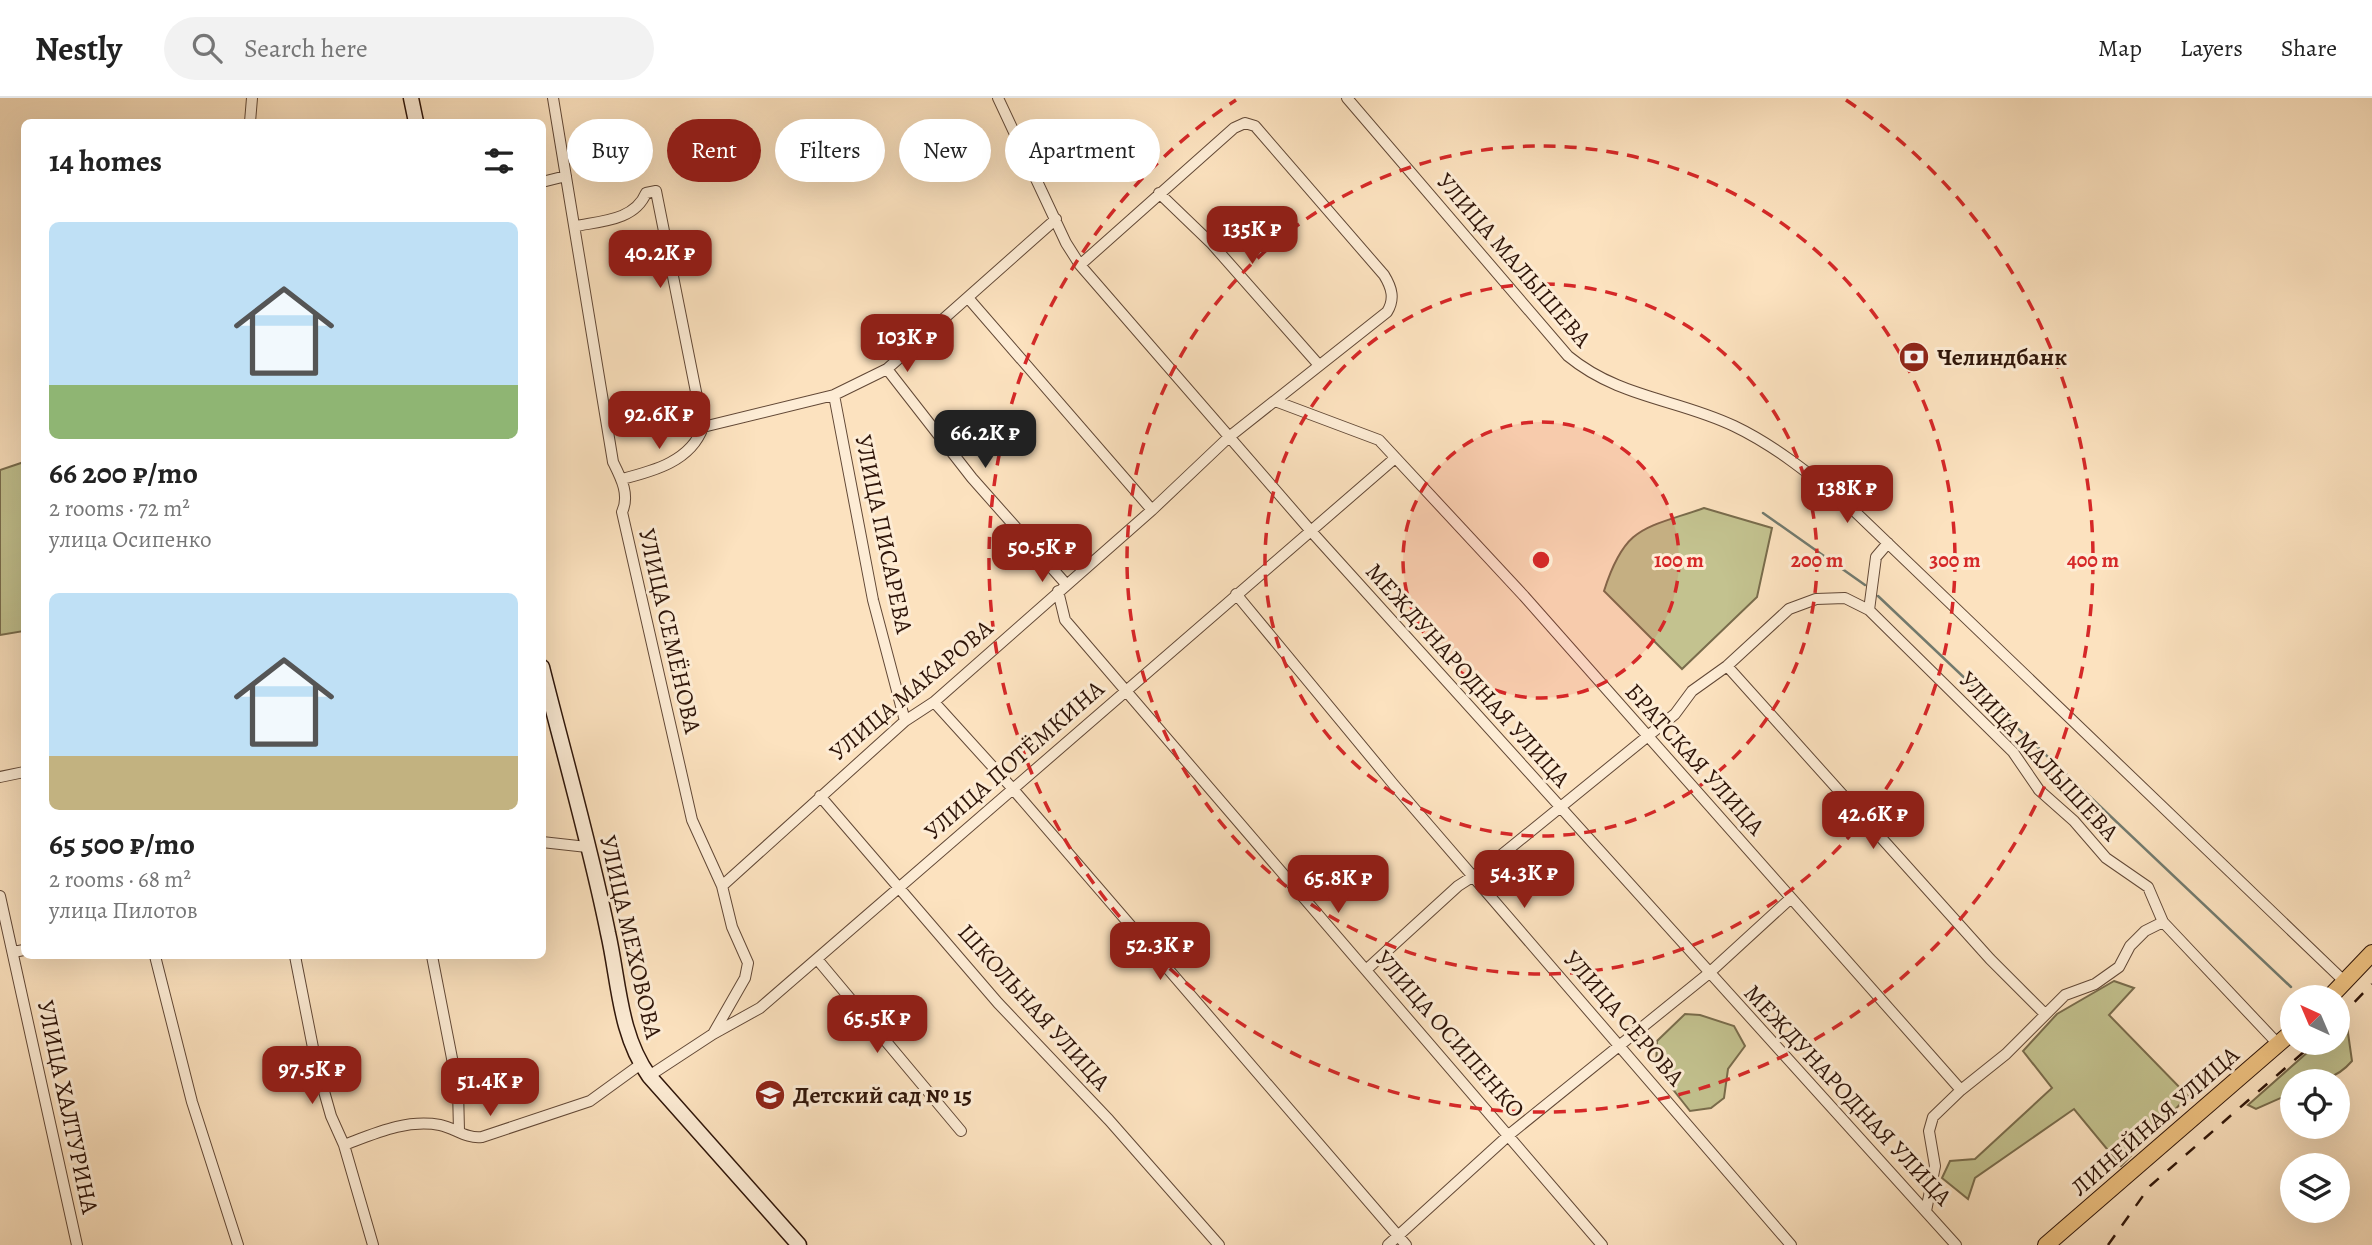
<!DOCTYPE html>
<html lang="en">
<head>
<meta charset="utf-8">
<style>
  body { margin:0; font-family:Alegreya,serif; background:#f2f2f2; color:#222; height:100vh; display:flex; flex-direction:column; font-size:26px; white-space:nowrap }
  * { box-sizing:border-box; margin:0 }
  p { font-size:23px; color:#767676 }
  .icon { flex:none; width:38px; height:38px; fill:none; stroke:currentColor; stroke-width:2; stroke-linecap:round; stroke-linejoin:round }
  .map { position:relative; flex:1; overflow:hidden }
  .details { position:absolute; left:21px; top:21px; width:525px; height:840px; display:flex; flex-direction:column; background:#fff; border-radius:10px; box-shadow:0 7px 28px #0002 }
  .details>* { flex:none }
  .hud { position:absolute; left:567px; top:21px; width:665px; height:63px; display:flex; gap:14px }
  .needle { width:46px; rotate:316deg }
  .fabs { position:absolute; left:2280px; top:887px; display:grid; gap:14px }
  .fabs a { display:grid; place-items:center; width:70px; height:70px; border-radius:50%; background:#fff; box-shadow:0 7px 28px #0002; font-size:35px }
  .price { position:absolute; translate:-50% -60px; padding:0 16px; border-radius:14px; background:#8f2418; color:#fff; font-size:23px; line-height:46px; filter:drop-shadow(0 2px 4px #0008) }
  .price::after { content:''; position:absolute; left:50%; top:42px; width:21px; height:16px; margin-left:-10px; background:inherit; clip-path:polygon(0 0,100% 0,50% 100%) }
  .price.current { background:#222; color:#fff }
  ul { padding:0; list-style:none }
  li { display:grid; align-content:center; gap:14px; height:371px; padding:0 28px }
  li span { display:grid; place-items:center; height:217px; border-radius:10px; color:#555 }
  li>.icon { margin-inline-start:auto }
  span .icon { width:126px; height:126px; fill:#fffc; stroke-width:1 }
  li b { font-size:30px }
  h2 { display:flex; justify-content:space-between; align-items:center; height:84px; padding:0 28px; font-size:30px }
  .chip { padding:0 24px; border-radius:32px; background:#fff; box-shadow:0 7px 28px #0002; font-size:24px; line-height:63px }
  .chip.current { background:#8f2418; color:#fff }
  header { display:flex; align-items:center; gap:42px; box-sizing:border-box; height:98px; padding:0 35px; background:#fff; border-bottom:2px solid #e0e0e0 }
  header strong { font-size:33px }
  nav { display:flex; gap:38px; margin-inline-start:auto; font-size:24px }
  .search { width:490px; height:63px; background:#f2f2f2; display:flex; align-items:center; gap:18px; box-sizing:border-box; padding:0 24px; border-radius:38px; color:#767676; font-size:26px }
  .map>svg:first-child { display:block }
  .green { fill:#c3c28f; stroke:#796c4c; stroke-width:2 }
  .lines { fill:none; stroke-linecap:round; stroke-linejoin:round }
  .stream { stroke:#727a6e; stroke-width:2.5 }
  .street-casing { stroke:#624836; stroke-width:12 }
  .secondary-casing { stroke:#2f1509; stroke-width:17 }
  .primary-casing { stroke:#2f1509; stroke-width:18 }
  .street { stroke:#fdecd5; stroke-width:10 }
  .secondary { stroke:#fdecd5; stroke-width:14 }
  .primary { stroke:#eec180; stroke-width:16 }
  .rail { stroke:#2f1509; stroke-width:2.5; stroke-dasharray:12 12; stroke-linecap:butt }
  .ring { fill:none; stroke:#d62828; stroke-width:3.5; stroke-dasharray:12 9 }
  .labels { text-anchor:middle; stroke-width:6; stroke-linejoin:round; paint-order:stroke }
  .street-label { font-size:24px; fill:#2f1509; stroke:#fdecd5 }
  .poi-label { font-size:24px; font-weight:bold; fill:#2f1509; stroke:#fdecd5; text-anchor:start }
  .centre { fill:#d62828; stroke:#fdecd5; stroke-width:3.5 }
  .ring-label { font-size:21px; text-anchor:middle; font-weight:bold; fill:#d62828; stroke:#fdecd5; stroke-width:6; stroke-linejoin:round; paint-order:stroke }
</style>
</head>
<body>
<header>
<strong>Nestly</strong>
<div class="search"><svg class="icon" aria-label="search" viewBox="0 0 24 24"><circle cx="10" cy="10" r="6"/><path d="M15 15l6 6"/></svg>Search here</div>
<nav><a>Map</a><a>Layers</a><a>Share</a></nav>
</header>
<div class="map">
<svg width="2372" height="1147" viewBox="0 0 2372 1147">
  <rect width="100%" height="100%" fill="#fce2bf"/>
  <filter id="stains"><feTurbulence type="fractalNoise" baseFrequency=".00286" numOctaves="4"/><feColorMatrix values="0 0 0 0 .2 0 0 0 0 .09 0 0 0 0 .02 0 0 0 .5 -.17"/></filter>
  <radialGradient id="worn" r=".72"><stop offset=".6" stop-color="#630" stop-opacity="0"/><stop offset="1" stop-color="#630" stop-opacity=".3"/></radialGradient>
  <path class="green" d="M817 34 820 54 798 58 794 38Z
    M24 364V533L0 537V372Z
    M1704 410 1772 430 1757 499 1682 571 1604 493C1625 427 1644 431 1704 410Z
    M2114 883 2134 890 2109 917 2188 998 2121 1068 2074 1011 1975 1080 1968 1101 1942 1080 1950 1063 1975 1061 2052 990 2023 953 2057 916Z
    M1685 916 1700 917 1734 928 1745 948 1728 971 1724 1000 1711 1010 1690 1013 1656 970 1657 943Z
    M2346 921 2352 963C2335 983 2317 984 2292 984V995L2256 1011 2248 1007 2318 945H2338V927Z"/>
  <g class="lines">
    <path class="stream" d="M1763 415 1865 487
      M1878 498 2291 889"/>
    <g class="street-casing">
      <path id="street" d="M553 0 613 364C621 380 630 397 622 414L692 722 722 788 732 829 748 865 745 880 713 936
        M998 0 1066 145 1080 167 1310 432 1956 1147
        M1347 0 1568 258C1619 300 1678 301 1734 328 1776 348 1812 378 1848 407L2345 884
        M250 24 252 0
        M542 84 566 78
        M1159 95 1212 146 1318 266
        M576 128C602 123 635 122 646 95L656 93 703 329
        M969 201 1152 412
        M887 271 972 380 1066 486
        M834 297 873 502 905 623
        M1275 303 1379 342 1524 498 1961 992
        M703 329 834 297 887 271 1056 121
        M622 381C654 373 691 363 703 329
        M1888 445 1876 459 1869 512 2013 654 2039 692 2074 723 2106 760 2148 789 2163 824 2279 947
        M1058 493 1065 522 1602 1147
        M1236 496 1394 687 1791 1147
        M1727 568 1990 861 2044 915
        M934 604 1012 690 1406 1147
        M0 679 24 674
        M820 698 998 905 1109 1022 1219 1147
        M542 744 587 749
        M722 788 905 623 934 604 1152 412 1229 339 1387 214C1395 201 1392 190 1384 177L1255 28 1245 25 1234 30 1080 167
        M0 798 77 1147
        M13 854 24 852
        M155 858 192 1004 238 1147
        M295 858 316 965 331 1018 344 1047 373 1147
        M432 858 458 991 459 1033
        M817 861 961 1033
        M1366 872 1458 788 1483 772 1675 616 1692 593 1727 568 1789 511 1816 501 1845 500 1869 512
        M649 978 713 936 760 910 1394 361
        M344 1047C376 1035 406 1021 440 1027 455 1030 466 1041 482 1039L590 1003 641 966
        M1926 1113 1935 1068 1929 1033 1933 1019 1961 992 2006 956 2065 897 2095 886 2119 869 2130 848 2145 833 2163 824
        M1388 1147 1510 1036 1708 876 1791 800"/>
    </g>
    <g class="secondary-casing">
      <path id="secondary" d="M411 0 416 24
        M542 569C564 657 590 746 608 835 619 883 619 936 649 978L799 1147"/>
    </g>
    <g class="primary-casing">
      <path id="primary" d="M2329 900 2372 855
        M2046 1147 2292 934"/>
    </g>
    <use href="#street" class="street"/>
    <use href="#secondary" class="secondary"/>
    <use href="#primary" class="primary"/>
    <path class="rail" d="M2338 921 2372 886
      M2108 1147 2150 1088 2314 945"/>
  </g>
  <circle cx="1541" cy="462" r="138" fill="#d62828" fill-opacity=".12"/>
  <g class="ring">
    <circle cx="1541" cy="462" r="138"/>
    <circle cx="1541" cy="462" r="276"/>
    <circle cx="1541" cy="462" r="414"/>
    <path d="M1846 2A552 552 0 1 1 1236 2"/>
  </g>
  <defs>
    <g id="bank-disc" transform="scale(1.575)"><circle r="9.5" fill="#8f2418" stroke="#fdecd5"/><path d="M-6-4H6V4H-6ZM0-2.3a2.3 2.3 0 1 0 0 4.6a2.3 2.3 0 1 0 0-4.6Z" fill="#fff"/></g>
    <g id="school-disc" transform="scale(1.575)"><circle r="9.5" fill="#8f2418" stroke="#fdecd5"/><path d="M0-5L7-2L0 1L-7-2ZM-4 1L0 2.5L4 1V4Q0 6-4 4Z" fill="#fff"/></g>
  </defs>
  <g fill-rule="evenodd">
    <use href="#bank-disc" x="1914" y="259"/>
    <use href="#school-disc" x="770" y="997"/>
  </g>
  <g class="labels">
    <g class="street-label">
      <text transform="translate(1514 162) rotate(49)" y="8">УЛИЦА МАЛЫШЕВА</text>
      <text transform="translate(884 436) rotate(78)" y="8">УЛИЦА ПИСАРЕВА</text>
      <text transform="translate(670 533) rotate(77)" y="8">УЛИЦА СЕМЁНОВА</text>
      <text transform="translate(1468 577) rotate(48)" y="8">МЕЖДУНАРОДНАЯ УЛИЦА</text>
      <text transform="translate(911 592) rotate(-40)" y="8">УЛИЦА МАКАРОВА</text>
      <text transform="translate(2039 658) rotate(47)" y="8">УЛИЦА МАЛЫШЕВА</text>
      <text transform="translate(1695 661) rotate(48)" y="8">БРАТСКАЯ УЛИЦА</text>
      <text transform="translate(1014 662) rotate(-41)" y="8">УЛИЦА ПОТЁМКИНА</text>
      <text transform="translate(631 839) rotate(77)" y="8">УЛИЦА МЕХОВОВА</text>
      <text transform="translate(1034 909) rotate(48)" y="8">ШКОЛЬНАЯ УЛИЦА</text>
      <text transform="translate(1624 920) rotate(49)" y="8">УЛИЦА СЕРОВА</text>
      <text transform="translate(1450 936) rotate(49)" y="8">УЛИЦА ОСИПЕНКО</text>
      <text transform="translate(1848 997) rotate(47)" y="8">МЕЖДУНАРОДНАЯ УЛИЦА</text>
      <text transform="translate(68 1009) rotate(78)" y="8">УЛИЦА ХАЛТУРИНА</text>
      <text transform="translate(2155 1023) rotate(-41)" y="8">ЛИНЕЙНАЯ УЛИЦА</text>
    </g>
    <g class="poi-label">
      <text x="1937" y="267">Челиндбанк</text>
      <text x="793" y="1005">Детский сад № 15</text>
    </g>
  </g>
  <circle cx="1541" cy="462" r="10" class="centre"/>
  <g class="ring-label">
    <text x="1679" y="469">100 m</text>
    <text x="1817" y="469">200 m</text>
    <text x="1955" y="469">300 m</text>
    <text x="2093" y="469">400 m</text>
  </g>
  <rect width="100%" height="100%" filter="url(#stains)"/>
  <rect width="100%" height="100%" fill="url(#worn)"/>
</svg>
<div class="fabs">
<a><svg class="needle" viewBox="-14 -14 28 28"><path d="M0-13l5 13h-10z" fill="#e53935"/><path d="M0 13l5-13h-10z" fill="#767676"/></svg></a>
<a><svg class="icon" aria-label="locate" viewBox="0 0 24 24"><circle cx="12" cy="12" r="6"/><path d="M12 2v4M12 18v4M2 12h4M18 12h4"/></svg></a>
<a><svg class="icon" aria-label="layers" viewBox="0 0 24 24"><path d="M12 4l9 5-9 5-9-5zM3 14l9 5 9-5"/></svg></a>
</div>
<b class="price" style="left:1252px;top:168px">135K ₽</b>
<b class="price" style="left:660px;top:192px">40.2K ₽</b>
<b class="price" style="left:907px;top:276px">103K ₽</b>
<b class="price" style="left:659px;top:353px">92.6K ₽</b>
<b class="price current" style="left:985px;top:372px">66.2K ₽</b>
<b class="price" style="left:1847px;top:427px">138K ₽</b>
<b class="price" style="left:1042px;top:486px">50.5K ₽</b>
<b class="price" style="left:1873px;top:753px">42.6K ₽</b>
<b class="price" style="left:1524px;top:812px">54.3K ₽</b>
<b class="price" style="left:1338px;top:817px">65.8K ₽</b>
<b class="price" style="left:1160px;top:884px">52.3K ₽</b>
<b class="price" style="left:877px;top:957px">65.5K ₽</b>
<b class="price" style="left:312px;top:1008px">97.5K ₽</b>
<b class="price" style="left:490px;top:1020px">51.4K ₽</b>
<div class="hud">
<a class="chip">Buy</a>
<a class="chip current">Rent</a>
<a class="chip">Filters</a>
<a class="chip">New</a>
<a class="chip">Apartment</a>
</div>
<section class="details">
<h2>14 homes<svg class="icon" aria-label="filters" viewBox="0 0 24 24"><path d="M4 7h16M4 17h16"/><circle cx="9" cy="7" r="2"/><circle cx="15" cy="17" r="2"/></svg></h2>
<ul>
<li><span style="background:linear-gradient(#bfe0f5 75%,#8fb573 0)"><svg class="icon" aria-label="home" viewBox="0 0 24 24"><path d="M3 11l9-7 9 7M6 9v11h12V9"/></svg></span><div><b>66 200 ₽/mo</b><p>2 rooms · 72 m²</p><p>улица Осипенко</p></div></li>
<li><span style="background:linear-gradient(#bfe0f5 75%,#c2b280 0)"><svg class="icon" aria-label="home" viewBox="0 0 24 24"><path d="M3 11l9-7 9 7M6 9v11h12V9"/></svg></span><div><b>65 500 ₽/mo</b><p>2 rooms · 68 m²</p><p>улица Пилотов</p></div></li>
</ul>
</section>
</div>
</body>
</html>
